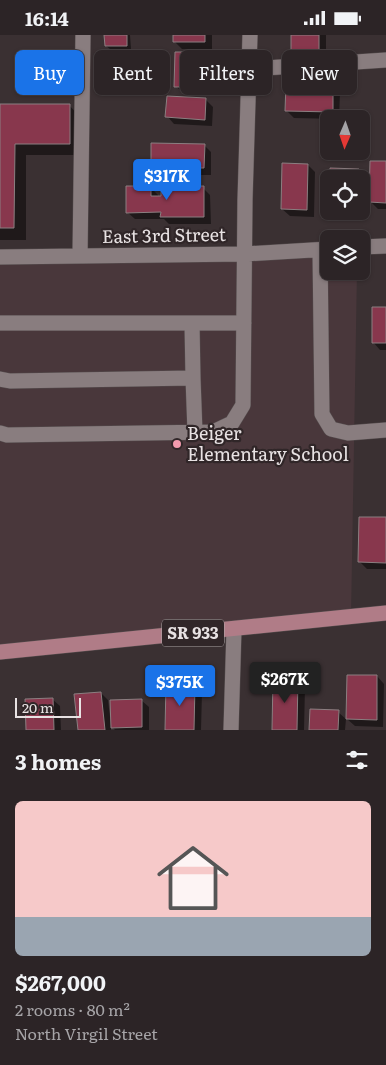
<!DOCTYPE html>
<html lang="en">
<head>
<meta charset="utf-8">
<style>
  body { margin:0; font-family:Literata,serif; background:#342c2e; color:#f1f3f6; height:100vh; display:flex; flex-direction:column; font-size:19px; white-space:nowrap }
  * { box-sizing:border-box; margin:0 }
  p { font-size:16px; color:#a6a4a7 }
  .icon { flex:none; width:28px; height:28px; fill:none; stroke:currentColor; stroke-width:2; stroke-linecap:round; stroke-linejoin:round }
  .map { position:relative; height:695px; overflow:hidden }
  .panel { display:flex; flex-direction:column; background:#2c2426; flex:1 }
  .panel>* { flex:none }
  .top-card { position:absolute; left:15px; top:15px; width:356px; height:45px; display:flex; gap:10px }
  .needle { width:32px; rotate:182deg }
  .controls { position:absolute; left:320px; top:75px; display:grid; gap:10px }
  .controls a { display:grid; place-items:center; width:50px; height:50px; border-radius:8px; background:#2c2426; box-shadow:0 1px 4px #0004,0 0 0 1px #484143; font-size:25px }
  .scale { position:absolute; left:15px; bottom:12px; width:66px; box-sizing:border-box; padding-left:5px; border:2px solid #e8e2e3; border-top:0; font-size:14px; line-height:18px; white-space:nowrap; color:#e8e2e3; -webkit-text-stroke:4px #302628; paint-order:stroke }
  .price { position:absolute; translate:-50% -42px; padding:0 11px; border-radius:5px; background:#1a73e8; color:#fff; font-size:16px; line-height:32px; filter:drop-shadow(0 1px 2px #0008) }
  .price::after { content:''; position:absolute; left:50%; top:30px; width:15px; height:11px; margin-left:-8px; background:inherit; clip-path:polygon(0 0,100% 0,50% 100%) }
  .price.current { background:#222; color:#fff }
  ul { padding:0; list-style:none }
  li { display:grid; align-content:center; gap:10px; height:265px; padding:0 15px }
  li+li { border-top:1px solid #484143 }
  li span { display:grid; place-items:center; height:155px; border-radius:8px; color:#555 }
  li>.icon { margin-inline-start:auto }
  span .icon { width:90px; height:90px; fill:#fffc; stroke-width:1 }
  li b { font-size:21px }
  h2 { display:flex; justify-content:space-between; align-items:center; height:60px; padding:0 15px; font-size:21px }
  .tag { padding:0 18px; border-radius:8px; background:#2c2426; box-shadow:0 1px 4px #0004,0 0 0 1px #484143; font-size:18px; line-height:45px }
  .tag.current { background:#1a73e8; color:#fff }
  .status { display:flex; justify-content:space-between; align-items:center; height:35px; padding:0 25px; background:#2c2426; direction:ltr }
  .status svg { height:14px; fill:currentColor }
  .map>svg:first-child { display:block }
  .built { fill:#49373b }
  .shadow { fill:#0007 }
  .building { fill:#88374d; stroke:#8b7f81 }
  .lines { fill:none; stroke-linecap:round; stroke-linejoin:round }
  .minor-casing { stroke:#554d4e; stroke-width:16 }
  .major-casing { stroke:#554d4e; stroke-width:16 }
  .minor { stroke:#897d7f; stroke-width:15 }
  .major { stroke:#b07c87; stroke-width:15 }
  .poi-dot { fill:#f29aad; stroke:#302628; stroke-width:2 }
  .labels { text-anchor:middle; stroke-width:4.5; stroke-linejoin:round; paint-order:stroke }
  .shield { fill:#302628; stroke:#b1aaab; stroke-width:1 }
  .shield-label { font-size:16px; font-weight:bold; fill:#e8e2e3 }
  .street-label { font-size:18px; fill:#e8e2e3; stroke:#302628 }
  .poi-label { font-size:18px; fill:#e8e2e3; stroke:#302628; text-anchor:start }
</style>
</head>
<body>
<div class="status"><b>16:14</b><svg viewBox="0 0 49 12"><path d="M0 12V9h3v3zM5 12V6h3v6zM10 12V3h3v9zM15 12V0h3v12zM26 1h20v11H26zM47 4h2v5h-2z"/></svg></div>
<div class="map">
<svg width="386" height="695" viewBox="0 0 386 695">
  <rect width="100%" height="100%" fill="#3a3032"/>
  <path class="built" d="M329 214V236H357L351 582 0 618V222Z"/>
  <path class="shadow" d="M106 0H130L131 14H110L106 11Z
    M175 0H212V14H182L175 7Z
    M293 0H326V22H300L292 15Z
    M129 17 133 21V37H109L105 34Z
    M206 19 214 26 213 59 183 58 176 51Z
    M333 50 340 57 339 84 294 83 287 76Z
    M206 65 213 72 212 91 174 89 167 81Z
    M0 70H69L81 83V120H26V205H0Z
    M204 110 211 117V140H159L152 132Z
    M386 128V174H378L371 167Z
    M308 130 315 137 314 182 290 181 282 174Z
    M358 136 365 143 363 179 337 178 335 176H361V144H331Z
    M150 152 158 160V162L203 153 210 160 211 189H169L164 184H135L127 177Z
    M386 273V315H380L373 307Z
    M386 483V534H367L360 527Z
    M377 641 384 649 383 692 355 691 347 684Z
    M297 645 305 652 304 695H273Z
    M194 651 202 658 201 695H166Z
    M101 658 108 665 110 682 141 665 149 672V695H115L111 691V695H80Z
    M52 664 60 671 61 695H28Z
    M338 677 346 684 345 695H310Z"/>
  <path class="building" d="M104 0H127V11H105Z
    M173 0H205V7H173Z
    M291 0H319V15L291 16Z
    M105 16H130V34H104Z
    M175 17H207L206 52H174Z
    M286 48 333 49V77L285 76Z
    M167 61 206 63 205 85 165 82Z
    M0 69H70V109H15L14 193H0Z
    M151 108 205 109 204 133H151Z
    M370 126H386V168L369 167Z
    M282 128 308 129 307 175 281 174Z
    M330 133 359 134 358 144H330Z
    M126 151H151V161H161V152L204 151V182H160L161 177 126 178Z
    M372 272H386V308H372Z
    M359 482H386V528L358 527Z
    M347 640H377V685L346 684Z
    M273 643H298L297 695H272Z
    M166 649 195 650 194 695H165Z
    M101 657 105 695H78L74 659Z
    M53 663 54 695H26L25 664Z
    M142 664V692L111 693 110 665Z
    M310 674 339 675 338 695H309Z"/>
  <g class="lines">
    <g class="minor-casing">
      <path id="minor" d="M249 34 386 25
        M361 212 386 211
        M320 215 322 379 331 394 348 398 386 395
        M80 221 83 0
        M0 222 245 219 329 214
        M0 288H244
        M192 288 193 343
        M0 344 10 346 193 343 195 397
        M0 398 7 400 213 397 232 388 243 370 245 165 250 0
        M231 695 234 594"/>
    </g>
    <g class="major-casing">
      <path id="major" d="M0 617 386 578"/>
    </g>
    <use href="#minor" class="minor"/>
    <use href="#major" class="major"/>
  </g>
  <circle class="poi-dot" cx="177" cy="409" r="5"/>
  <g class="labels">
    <rect class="shield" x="162" y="584.5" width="62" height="27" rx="4"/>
    <g class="shield-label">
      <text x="193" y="604">SR 933</text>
    </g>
    <g class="street-label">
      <text transform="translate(164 201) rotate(-1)" y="6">East 3rd Street</text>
    </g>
    <g class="poi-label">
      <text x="187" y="405">Beiger<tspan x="187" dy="21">Elementary School</tspan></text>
    </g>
  </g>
</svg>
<div class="controls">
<a><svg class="needle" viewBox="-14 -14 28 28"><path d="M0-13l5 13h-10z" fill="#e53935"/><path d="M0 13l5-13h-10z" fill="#a6a4a7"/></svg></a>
<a><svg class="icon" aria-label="locate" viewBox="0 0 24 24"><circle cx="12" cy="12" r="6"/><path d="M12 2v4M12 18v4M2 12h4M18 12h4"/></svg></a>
<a><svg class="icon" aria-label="layers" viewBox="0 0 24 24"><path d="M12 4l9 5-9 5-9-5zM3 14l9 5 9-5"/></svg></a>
</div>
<div class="scale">20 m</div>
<b class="price" style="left:167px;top:166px">$317K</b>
<b class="price current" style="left:285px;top:669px">$267K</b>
<b class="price" style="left:180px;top:672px">$375K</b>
<div class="top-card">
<a class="tag current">Buy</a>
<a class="tag">Rent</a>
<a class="tag">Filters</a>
<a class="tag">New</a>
</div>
</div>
<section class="panel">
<h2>3 homes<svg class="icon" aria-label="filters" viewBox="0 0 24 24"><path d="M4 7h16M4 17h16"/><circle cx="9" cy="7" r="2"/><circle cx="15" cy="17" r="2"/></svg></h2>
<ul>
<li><span style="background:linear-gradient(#f6c9c9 75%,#9aa5b1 0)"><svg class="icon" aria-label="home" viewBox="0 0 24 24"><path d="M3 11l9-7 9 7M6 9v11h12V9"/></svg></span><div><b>$267,000</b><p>2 rooms · 80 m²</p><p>North Virgil Street</p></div></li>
</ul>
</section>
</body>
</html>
